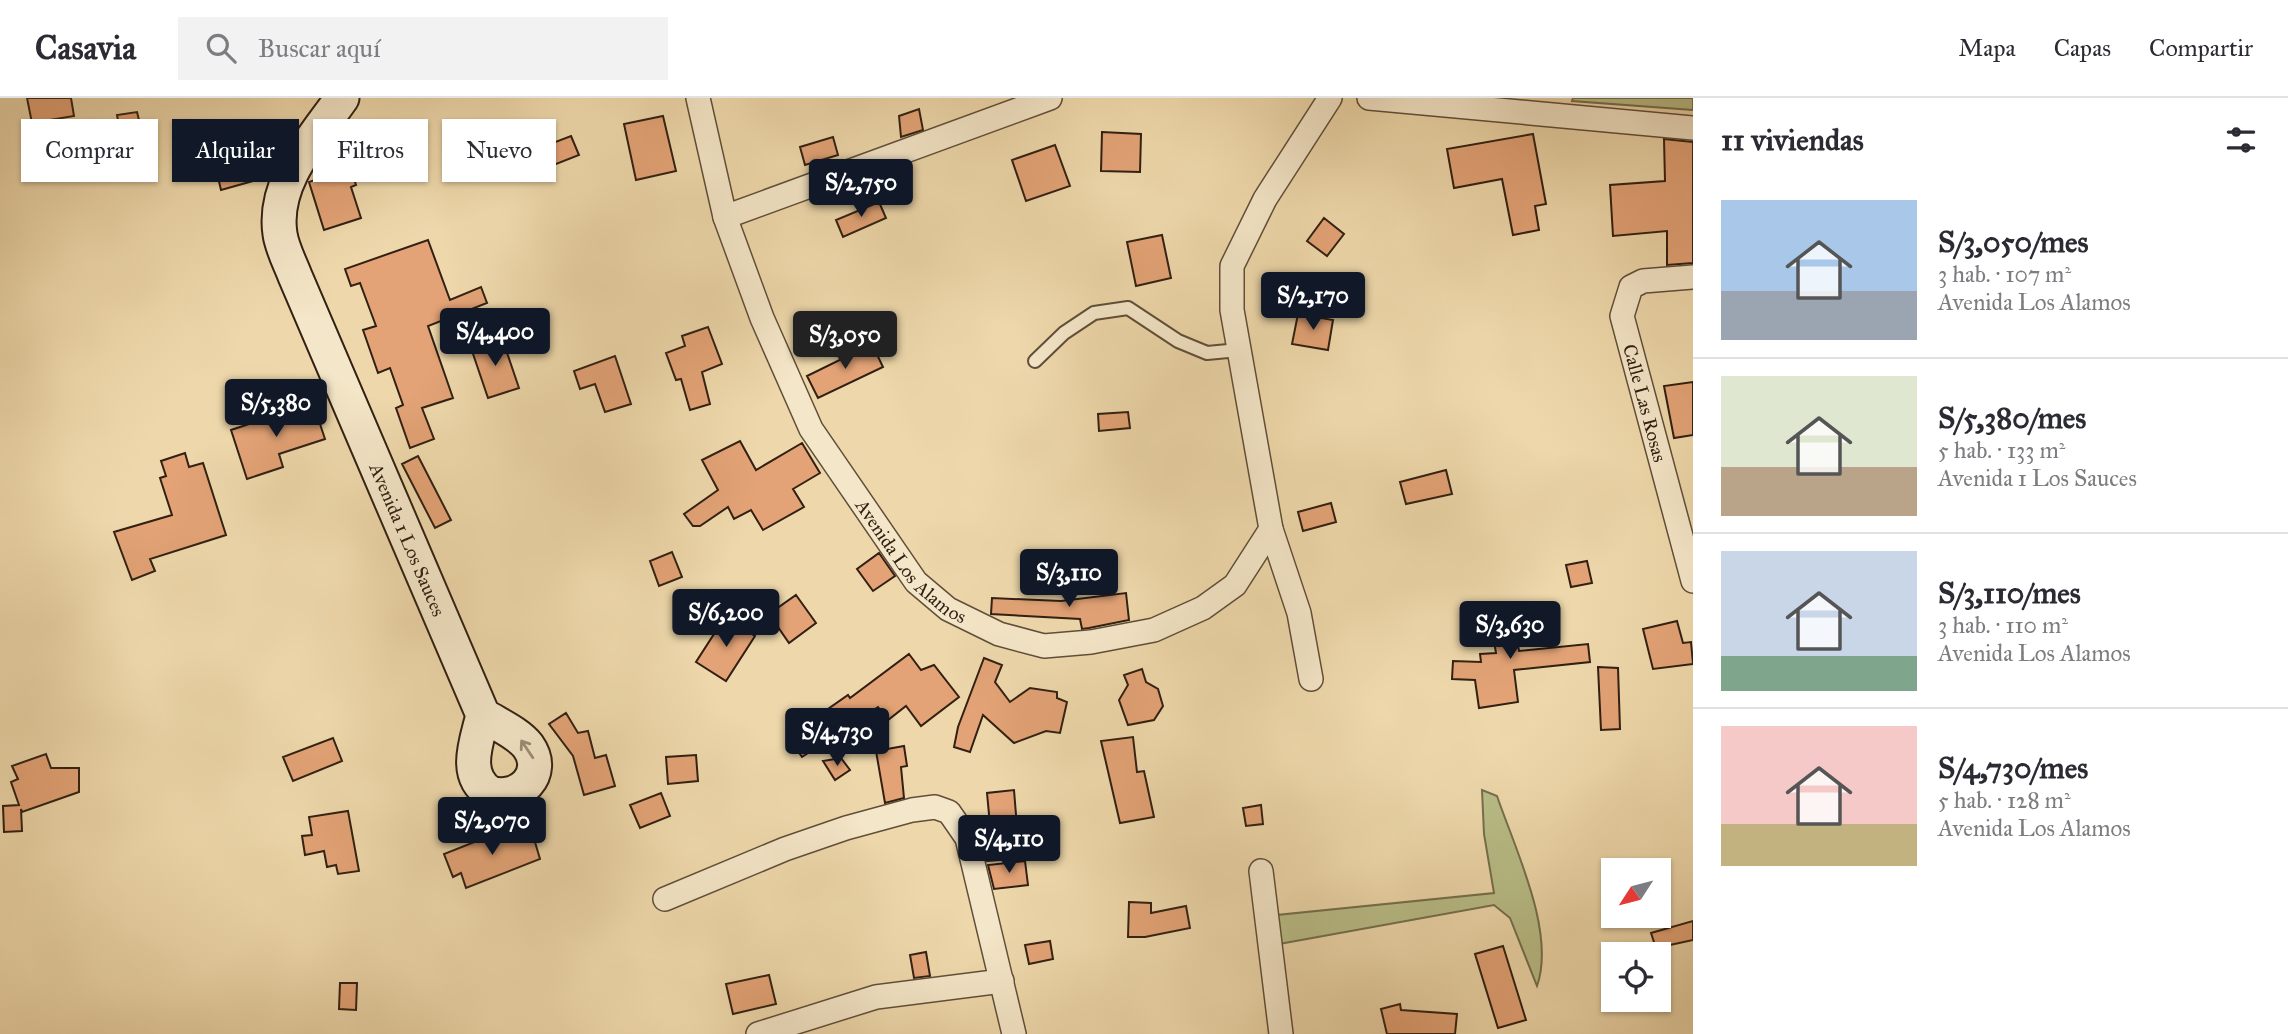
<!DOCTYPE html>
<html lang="es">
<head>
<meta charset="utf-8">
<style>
  body { margin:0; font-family:"IM FELL Great Primer",serif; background:#f2f2f3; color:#2b2b33; height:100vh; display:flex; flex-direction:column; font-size:26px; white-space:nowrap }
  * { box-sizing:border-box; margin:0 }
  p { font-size:23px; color:#7c7c81 }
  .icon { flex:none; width:38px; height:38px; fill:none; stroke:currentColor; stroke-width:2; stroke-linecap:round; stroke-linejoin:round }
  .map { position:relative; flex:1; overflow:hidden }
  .sheet { display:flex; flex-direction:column; background:#fff; width:595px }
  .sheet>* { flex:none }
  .guide { position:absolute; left:21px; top:21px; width:665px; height:63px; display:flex; gap:14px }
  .needle { width:46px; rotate:234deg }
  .controls { position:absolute; left:1601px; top:760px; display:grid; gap:14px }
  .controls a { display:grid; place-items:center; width:70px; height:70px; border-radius:0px; background:#fff; box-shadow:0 2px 5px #0004; font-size:35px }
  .price { position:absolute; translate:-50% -60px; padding:0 16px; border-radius:7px; background:#111827; color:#fff; font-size:23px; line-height:46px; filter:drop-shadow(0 2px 4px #0008) }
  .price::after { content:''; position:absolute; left:50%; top:42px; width:21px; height:16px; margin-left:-10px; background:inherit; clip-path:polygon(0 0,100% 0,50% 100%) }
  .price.on { background:#222; color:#fff }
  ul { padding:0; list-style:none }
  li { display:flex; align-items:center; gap:21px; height:175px; padding:0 28px }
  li+li { border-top:2px solid #e1e1e2 }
  li span { display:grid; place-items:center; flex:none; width:196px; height:140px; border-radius:0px; color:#555 }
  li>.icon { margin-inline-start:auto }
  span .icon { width:84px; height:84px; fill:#fffc; stroke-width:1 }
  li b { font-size:30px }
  h2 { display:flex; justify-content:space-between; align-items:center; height:84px; padding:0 28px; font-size:30px }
  .tag { padding:0 24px; border-radius:0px; background:#fff; box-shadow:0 2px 5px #0004; font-size:24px; line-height:63px }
  .tag.on { background:#111827; color:#fff }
  header { display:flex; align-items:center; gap:42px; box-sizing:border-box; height:98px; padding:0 35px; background:#fff; border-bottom:2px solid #e1e1e2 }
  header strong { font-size:33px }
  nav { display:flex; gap:38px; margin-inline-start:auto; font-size:24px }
  .search { width:490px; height:63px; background:#f2f2f3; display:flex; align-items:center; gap:18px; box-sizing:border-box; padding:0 24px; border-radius:0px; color:#7c7c81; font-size:26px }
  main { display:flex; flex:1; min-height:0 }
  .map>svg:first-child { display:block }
  .green { fill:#b9be88; stroke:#756f4e; stroke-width:2 }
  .building { fill:#e3a376; stroke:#312013; stroke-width:2 }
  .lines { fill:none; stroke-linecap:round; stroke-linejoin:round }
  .lane-casing { stroke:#604e39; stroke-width:16 }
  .street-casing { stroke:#604e39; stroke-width:26 }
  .secondary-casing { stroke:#312013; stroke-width:37 }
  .lane { stroke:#f4e6c8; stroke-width:12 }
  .street { stroke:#f4e6c8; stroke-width:23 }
  .secondary { stroke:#f4e6c8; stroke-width:33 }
  .oneway { stroke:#9c8d77 }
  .labels { text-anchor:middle; stroke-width:6; stroke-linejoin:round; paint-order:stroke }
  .street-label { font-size:19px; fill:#312013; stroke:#f4e6c8 }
</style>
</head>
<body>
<header>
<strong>Casavia</strong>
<div class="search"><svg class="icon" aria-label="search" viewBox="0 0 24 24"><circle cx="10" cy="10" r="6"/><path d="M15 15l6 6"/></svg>Buscar aquí</div>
<nav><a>Mapa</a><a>Capas</a><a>Compartir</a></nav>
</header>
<main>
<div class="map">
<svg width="1693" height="936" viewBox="0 0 1693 936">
  <rect width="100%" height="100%" fill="#eed8ab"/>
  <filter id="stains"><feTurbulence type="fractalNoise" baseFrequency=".00286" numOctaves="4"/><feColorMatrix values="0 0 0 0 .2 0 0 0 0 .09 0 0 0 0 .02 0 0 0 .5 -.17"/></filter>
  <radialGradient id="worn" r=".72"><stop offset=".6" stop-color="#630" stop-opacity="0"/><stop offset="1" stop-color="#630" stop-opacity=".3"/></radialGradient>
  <path class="green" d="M1573 0H1693V12L1572 3Z
    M1482 692 1497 698C1515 751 1556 834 1537 888L1510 820 1494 807 1279 846 1277 817 1494 795 1484 736Z"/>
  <path class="building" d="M27 0H71L74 18 32 25Z
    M919 11 923 32 901 39 899 18Z
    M137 14 142 34 121 38 117 17Z
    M663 18 676 73 636 82 624 26Z
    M1102 34 1141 36 1140 74 1101 73Z
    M1533 36 1546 106 1535 108 1539 132 1513 137 1502 81 1454 90 1447 51Z
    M571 38 579 57 518 81 511 61Z
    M833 39 838 57 805 67 800 49Z
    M1664 41 1693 44V165L1667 167V133L1613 138 1610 87 1665 83Z
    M1055 47 1070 88 1026 103 1012 62Z
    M247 62 253 83 221 92 216 71Z
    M350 69 356 87 351 89 361 120 324 132 309 84Z
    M879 104 886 120 843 139 836 122Z
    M1324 120 1344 136 1327 158 1307 143Z
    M1162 137 1171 180 1136 188 1127 144Z
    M428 142 450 202 481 189 487 205 428 228 453 300 422 310 434 341 410 350 396 310 403 307 390 270 378 275 363 232 376 228 360 185 351 188 345 171Z
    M1298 216 1333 222 1328 252 1292 246Z
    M708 229 722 266 702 274 710 306 690 312 681 281 676 282 666 255 685 248 682 238Z
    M502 240 519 290 488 300 471 250Z
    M872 246 883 269 818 300 807 278Z
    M615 258 631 306 605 314 595 286 580 291 574 273Z
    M1693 284V337L1674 340 1664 288Z
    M313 305 325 341 279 356 283 369 247 381 231 332Z
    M1128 314 1130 330 1099 333 1098 316Z
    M740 343 756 372 802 345 820 375 793 391 804 409 763 432 751 412 734 421 728 409 700 428H693L684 416 718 392 702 362Z
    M185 355 189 369 203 365 226 437 150 461 155 473 132 482 114 434 172 417 160 380 166 378 161 363Z
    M418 358 451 422 435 430 402 366Z
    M1446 372 1452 396 1406 406 1400 384Z
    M1331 405 1336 424 1303 433 1298 414Z
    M672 454 682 479 659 488 650 463Z
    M879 455 895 478 873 493 857 471Z
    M1587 463 1592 485 1571 489 1566 467Z
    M1126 495 1129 522 1089 530 1082 531 1080 521 991 516 992 500 1061 503Z
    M796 497 816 525 789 545 769 516Z
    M1511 505 1519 553 1588 546 1590 564 1514 572 1518 604 1479 610 1475 582 1452 581 1453 563 1481 564 1480 556 1496 555 1488 508Z
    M725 519 755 538 726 583 696 564Z
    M1677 523 1683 545 1691 544 1693 566 1653 571 1643 531Z
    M909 556 921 572 934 567 959 599 921 628 906 608 888 622 878 609 802 659 790 642 820 621 818 618 848 597 850 600Z
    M984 560 1002 567 995 584 1010 604 1030 590 1057 594V600L1067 604 1060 635 1046 633 1014 645 983 617 970 654 954 649 958 629Z
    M1598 569 1618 570 1620 631 1601 632Z
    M1142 571 1146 584 1158 591 1163 608 1154 622 1128 627 1119 602 1128 587 1124 577Z
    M566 615 578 635 588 633 595 660 606 657 615 688 584 697 573 658 549 626Z
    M1133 639 1137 674 1144 673 1154 719 1120 725 1101 643Z
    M333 640 342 663 293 683 283 659Z
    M904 648 907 668 901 669 904 700 885 705 876 653Z
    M46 656 51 670H79V694L22 714 21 711 22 733 4 734 3 708 19 707 11 684 18 681 12 668Z
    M696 657 698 683 668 686 666 659Z
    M841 660 850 672 835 682 823 663Z
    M1014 692 1017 729 995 731 999 762 987 763 976 729 990 727 987 695Z
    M661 695 670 718 640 730 630 707Z
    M1261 707 1263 726 1246 728 1243 710Z
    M348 713 359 773 338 776 336 767 327 769 324 753 305 757 302 738 312 737 309 719Z
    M507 731 511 740 532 734 540 761 466 790 461 775 453 779 444 756Z
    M1025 763 1028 787 994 791 988 767Z
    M1129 804 1151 805V815L1186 808 1190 830 1145 839H1128Z
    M1693 823V842L1656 850 1651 835Z
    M1050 843 1053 861 1029 866 1025 847Z
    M1503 848 1526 922 1498 930 1475 856Z
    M926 854 930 878 914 880 910 857Z
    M769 877 776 906 733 916 726 886Z
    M340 885H357L356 912 339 911Z
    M1400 906 1401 912 1457 916 1455 936H1387L1381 911Z"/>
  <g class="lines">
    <g class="lane-casing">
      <path id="lane" d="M1035 263 1064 235 1094 215 1128 210 1178 243 1207 255 1239 252"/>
    </g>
    <g class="street-casing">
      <g id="street">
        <path id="s1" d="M698 0 725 119 762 220 811 331 916 484 948 511 999 536 1044 548 1091 544 1154 532 1203 510 1235 487 1271 431 1232 212V168L1265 101 1330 0"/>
        <path d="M1369 0 1693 30"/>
        <path d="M725 119 1050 0"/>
        <path id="s2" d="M1693 179 1643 183 1631 189 1622 218 1693 483"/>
        <path d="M1271 431 1299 515 1311 581"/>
        <path d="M1261 773 1281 936"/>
        <path d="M665 801 785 751 846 730 912 712 935 709 949 714 967 740 1014 936"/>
        <path d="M758 936 876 899 1002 883"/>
      </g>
    </g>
    <g class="secondary-casing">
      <g id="secondary">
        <path id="s3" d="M342 0C314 40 272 84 280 136 282 150 290 165 295 178L483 617C497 626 518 635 528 648 548 676 519 704 490 695 462 677 477 643 483 617"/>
      </g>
    </g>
    <use href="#lane" class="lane"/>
    <use href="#street" class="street"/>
    <use href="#secondary" class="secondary"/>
  </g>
  <defs><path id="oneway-shaft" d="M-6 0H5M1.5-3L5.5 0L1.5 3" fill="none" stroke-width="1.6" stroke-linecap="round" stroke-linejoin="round" transform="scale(1.75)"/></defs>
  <use class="oneway" href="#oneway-shaft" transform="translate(527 651) rotate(-124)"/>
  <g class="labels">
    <g class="street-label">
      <text dy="7" stroke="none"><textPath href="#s2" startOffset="184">Calle Las Rosas</textPath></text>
      <text dy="7" stroke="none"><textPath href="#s3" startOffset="485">Avenida 1 Los Sauces</textPath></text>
      <text dy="7" stroke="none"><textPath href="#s1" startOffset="518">Avenida Los Alamos</textPath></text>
    </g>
  </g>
  <rect width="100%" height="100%" filter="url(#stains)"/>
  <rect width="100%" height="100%" fill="url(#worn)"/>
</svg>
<div class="controls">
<a><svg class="needle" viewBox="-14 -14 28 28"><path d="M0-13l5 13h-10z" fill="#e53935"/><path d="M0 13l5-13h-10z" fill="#7c7c81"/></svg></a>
<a><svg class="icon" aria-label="locate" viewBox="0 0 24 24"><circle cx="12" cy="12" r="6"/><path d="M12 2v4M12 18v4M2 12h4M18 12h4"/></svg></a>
</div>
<b class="price" style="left:861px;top:121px">S/2,750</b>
<b class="price" style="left:1313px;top:234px">S/2,170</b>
<b class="price" style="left:495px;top:270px">S/4,400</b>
<b class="price on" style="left:845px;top:273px">S/3,050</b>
<b class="price" style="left:276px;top:341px">S/5,380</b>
<b class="price" style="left:1069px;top:511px">S/3,110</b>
<b class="price" style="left:726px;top:551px">S/6,200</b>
<b class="price" style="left:1510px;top:563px">S/3,630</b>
<b class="price" style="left:837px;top:670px">S/4,730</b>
<b class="price" style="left:492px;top:759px">S/2,070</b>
<b class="price" style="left:1009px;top:777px">S/4,110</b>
<div class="guide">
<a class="tag">Comprar</a>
<a class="tag on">Alquilar</a>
<a class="tag">Filtros</a>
<a class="tag">Nuevo</a>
</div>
</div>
<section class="sheet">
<h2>11 viviendas<svg class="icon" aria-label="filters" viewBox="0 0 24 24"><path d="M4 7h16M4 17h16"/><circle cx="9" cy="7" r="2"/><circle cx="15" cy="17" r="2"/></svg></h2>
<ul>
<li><span style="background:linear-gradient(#a9c7e8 65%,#9aa5b1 0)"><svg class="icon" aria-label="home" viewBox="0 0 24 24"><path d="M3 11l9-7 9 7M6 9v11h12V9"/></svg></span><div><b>S/3,050/mes</b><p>3 hab. · 107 m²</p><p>Avenida Los Alamos</p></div></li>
<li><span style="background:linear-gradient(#dfe7d0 65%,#b9a48a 0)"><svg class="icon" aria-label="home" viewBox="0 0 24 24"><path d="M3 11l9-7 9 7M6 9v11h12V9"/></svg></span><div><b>S/5,380/mes</b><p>5 hab. · 133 m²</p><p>Avenida 1 Los Sauces</p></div></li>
<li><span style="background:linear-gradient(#c9d6e8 75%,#7fa58c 0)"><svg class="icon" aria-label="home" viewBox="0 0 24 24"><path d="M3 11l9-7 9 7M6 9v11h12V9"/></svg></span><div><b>S/3,110/mes</b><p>3 hab. · 110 m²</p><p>Avenida Los Alamos</p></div></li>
<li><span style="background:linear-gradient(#f6c9c9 70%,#c2b280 0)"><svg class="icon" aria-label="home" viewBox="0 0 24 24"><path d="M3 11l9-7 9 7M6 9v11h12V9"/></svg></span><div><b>S/4,730/mes</b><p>5 hab. · 128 m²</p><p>Avenida Los Alamos</p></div></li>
</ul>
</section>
</main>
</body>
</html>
